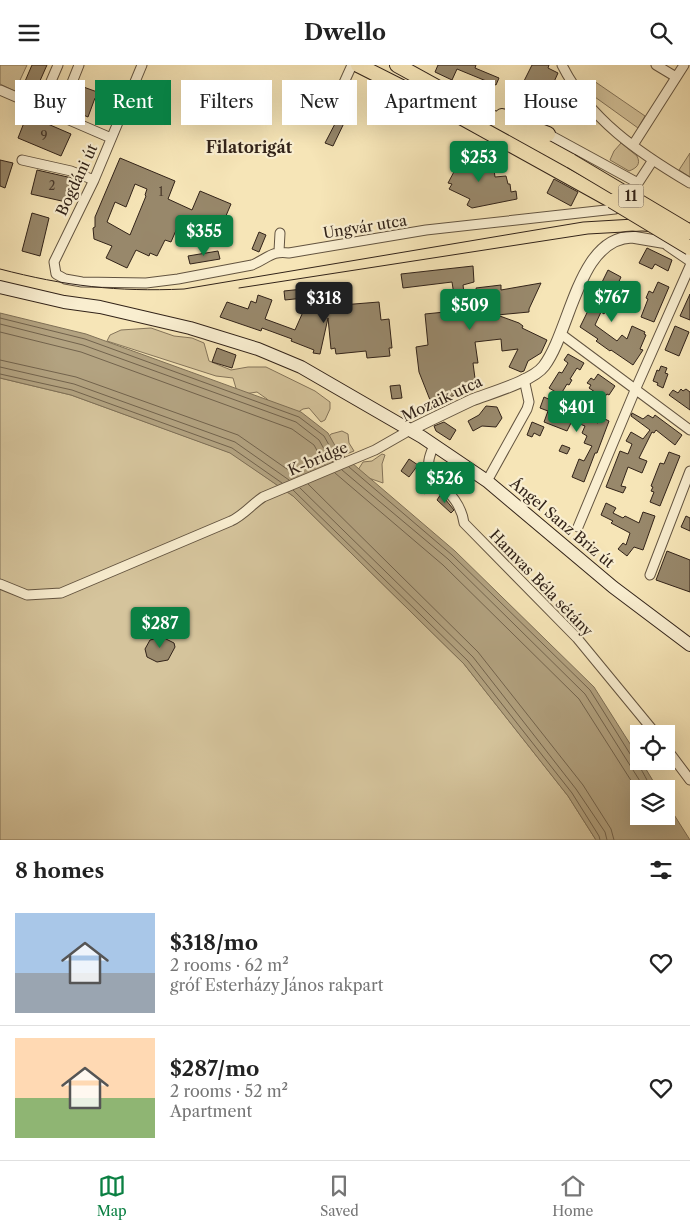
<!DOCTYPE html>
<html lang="en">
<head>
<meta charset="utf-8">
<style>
  body { margin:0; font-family:"Libre Caslon Text",serif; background:#f6f6f6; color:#222; height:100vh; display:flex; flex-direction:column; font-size:19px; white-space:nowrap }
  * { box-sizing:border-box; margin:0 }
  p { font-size:16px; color:#767676 }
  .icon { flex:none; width:28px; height:28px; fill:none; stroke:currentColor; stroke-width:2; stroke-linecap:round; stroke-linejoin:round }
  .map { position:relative; height:775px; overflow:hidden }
  .side { display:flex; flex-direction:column; background:#fff; flex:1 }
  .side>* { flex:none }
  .guide { position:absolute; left:15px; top:15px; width:660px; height:45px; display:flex; gap:10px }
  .controls { position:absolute; left:630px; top:660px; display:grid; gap:10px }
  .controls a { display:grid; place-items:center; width:45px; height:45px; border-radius:0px; background:#fff; box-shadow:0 5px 20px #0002; font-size:25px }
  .price { position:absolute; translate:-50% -42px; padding:0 11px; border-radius:5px; background:#0b8043; color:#fff; font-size:16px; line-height:32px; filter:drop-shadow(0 1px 2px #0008) }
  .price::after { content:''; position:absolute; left:50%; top:30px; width:15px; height:11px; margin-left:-8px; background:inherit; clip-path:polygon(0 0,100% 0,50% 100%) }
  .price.on { background:#222; color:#fff }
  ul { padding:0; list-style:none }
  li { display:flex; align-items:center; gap:15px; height:125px; padding:0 15px }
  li+li { border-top:1px solid #e0e0e0 }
  li span { display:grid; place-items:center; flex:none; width:140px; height:100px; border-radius:0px; color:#555 }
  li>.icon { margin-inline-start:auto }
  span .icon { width:60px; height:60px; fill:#fffc; stroke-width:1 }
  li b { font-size:21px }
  h2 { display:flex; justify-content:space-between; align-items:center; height:60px; padding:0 15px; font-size:21px }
  .chip { padding:0 18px; border-radius:0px; background:#fff; box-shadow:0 5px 20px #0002; font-size:18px; line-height:45px }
  .chip.on { background:#0b8043; color:#fff }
  header { display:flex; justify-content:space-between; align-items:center; height:65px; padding:0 15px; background:#fff; font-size:22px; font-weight:800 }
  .tab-bar { display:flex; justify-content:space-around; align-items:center; height:70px; border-top:1px solid #e0e0e0; background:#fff; font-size:14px; color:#767676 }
  .tab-bar a { display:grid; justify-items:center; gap:2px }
  .tab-bar .on { color:#0b8043 }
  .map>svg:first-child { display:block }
  .green { fill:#d5c49c; stroke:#84745a }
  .water { fill:#b3a381; stroke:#7f7057 }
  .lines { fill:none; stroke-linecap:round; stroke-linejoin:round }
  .shore { stroke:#72634d; stroke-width:1 }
  .building { fill:#98886b; stroke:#322319; fill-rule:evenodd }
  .minor-casing { stroke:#635440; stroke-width:11 }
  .tertiary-casing { stroke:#635440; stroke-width:13 }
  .secondary-casing { stroke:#322319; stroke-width:14 }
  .primary-casing { stroke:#322319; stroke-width:16 }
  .minor { stroke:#f9eed0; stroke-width:9 }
  .tertiary { stroke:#f9eed0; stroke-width:11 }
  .secondary { stroke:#f9eed0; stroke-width:12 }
  .primary { stroke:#f6e5b7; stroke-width:14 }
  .tram { stroke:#322319; stroke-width:1 }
  .primary-bridge-casing { stroke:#322319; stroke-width:16; stroke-linecap:butt }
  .primary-bridge { stroke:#f6e5b7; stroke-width:14 }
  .labels { text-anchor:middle; stroke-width:4.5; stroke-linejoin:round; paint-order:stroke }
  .number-label { font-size:12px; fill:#4c3c2e }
  .shield { fill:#f9eed0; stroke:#6e6050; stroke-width:1 }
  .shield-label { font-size:14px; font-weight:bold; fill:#322319 }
  .street-label { font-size:15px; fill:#322319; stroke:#f9eed0 }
  .neighbourhood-label { font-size:16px; font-weight:bold; fill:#322319; stroke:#f9eed0 }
</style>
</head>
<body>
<header><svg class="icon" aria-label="menu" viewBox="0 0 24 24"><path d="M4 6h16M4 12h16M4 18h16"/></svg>Dwello<svg class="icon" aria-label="search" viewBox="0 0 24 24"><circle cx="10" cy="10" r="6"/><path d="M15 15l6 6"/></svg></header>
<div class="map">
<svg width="690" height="775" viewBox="0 0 690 775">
  <rect width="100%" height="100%" fill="#f6e5b7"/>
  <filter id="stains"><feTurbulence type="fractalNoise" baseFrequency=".004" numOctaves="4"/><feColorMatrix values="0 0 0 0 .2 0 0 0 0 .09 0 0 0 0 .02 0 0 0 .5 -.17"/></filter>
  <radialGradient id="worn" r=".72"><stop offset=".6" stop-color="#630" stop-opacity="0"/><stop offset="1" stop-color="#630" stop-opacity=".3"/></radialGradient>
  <path class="green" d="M0 0H27L15 26 0 19Z
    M594 16 645 51 638 63 588 27Z
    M621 78 637 91C641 99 637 103 629 106L610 95 614 86Z
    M690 88V112L679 105Z
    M151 263 174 271 192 273 204 278 209 296 231 305 248 302H266L315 326 330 337V344L325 355 321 357 309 343 303 344 292 351 280 348 267 334 257 327 238 330 233 313 216 311 107 276 110 270 121 265Z
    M0 313 71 330 231 388 293 431 464 599 568 731 596 775H0Z
    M342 366 348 369 349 378 354 386 339 392 327 374 331 369Z
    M382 389 385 390 382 399 383 418 363 411 358 405 363 397 372 396Z"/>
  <path class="water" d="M0 248 86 269 301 347 328 368 338 386 455 486 594 622 639 693V696H641L658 724H639V751H666V737L690 775H596L568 731 464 599 293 431 230 388 71 330 0 313Z"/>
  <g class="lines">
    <path class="shore" d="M0 253 85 274 299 352 324 371 334 389 339 394
      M0 259 83 280 296 357 319 375 328 391 333 397
      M0 267 81 287 292 364 314 380 325 400
      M0 295 76 312 238 370 297 411
      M0 302 74 319 235 377 289 415
      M0 309 72 325 232 383 282 418
      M349 402 452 490 590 625 632 692C638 696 647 716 652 724
      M342 405 448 494 585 629 645 724
      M335 408 443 500 579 634 639 728
      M308 419 478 587 583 720 611 764 614 775
      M300 423 473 592 576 724 605 767 607 775
      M293 425 468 596 572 728 599 771 600 775"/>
  </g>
  <path class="building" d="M32 0H47L35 27 23 21Z
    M438 0H476L475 3 499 13 496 20 457 4 452 15 435 7Z
    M532 0H549L548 3 558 8 549 28 524 16Z
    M78 20 100 28 97 34 95 33 88 52 69 44Z
    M27 50 71 69 61 91 18 73Z
    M338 53 345 56 333 81 325 78Z
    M460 88 494 105 495 112 506 111 508 119H510L511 127 516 126 517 134 472 143 467 140 470 134 449 124 452 119 448 118 456 103 453 101Z
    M120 93 175 116 168 134 192 145 200 126 231 139 217 172 180 156 171 177 165 175 157 191 150 188 149 191 136 185 127 203 106 193 112 181 94 174 93 163 95 162V152ZM135 119 147 124 145 130 146 131 130 170 107 157 115 137 126 142Z
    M0 95 13 98 5 123 0 121Z
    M37 105 72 113 66 137 31 129Z
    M554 114 578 127 571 141 547 128Z
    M32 148 49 153 40 191 22 186Z
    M259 167 266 170 259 187 252 184Z
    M647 183 672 195 668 206 655 199 652 204 639 198Z
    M218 186 220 194 190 199 188 191Z
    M473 201 474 217 463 220 465 236 478 234 476 223 501 220V225L541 218 529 244V247L497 250 519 258 523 261 522 263 547 275 541 288 528 296 524 306 521 307 509 302 518 284 502 286 501 274 475 277 478 298H473L476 321 432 340 419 307 416 282 428 280 425 249 445 247 444 238 452 237 451 231 454 230 452 217 403 223 401 209Z
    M608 205 621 212 604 249 601 247 595 260 617 276 622 270 627 274 632 261 645 267 644 269 646 270 640 284 643 285 633 300 611 285 610 286 596 276 598 274 580 262Z
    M658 217 669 222 654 257 641 252 648 234 646 233 649 226 653 228Z
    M336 219 329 241 379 237 381 255 389 254 392 283H389L390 291 367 293 366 286 336 289 335 283 331 284 328 253 320 289 313 288 314 285 291 276 292 274 262 263 261 266 220 252 227 237 248 244 251 236 256 238 258 230 272 235 265 254 295 265 314 222 322 224V221Z
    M303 224 304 233 285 235 284 226Z
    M690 229V255L680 251Z
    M675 261 689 267 679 291 665 285Z
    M217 283 236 290 232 303 212 297Z
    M568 289 584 298 580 305 577 303 570 314 572 315 569 320 567 319 561 329H559L549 323 559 307 562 308 568 298 564 295Z
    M661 301 667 303 665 308 668 309 663 323 657 320 658 318 653 316 657 305 659 306Z
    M598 309 615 321 609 330 607 329 600 338 594 334 598 329 589 323 591 320 587 318 591 313 594 315Z
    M400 320 402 333 392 334 390 321Z
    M681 324 683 326 686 324 690 327V345L669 330 673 325 678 328Z
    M544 332 555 337 554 339 566 346 592 356 598 358 601 352 609 356 597 388H595L584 417 572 412 579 394 584 396 592 381 584 378 587 371 582 368 585 361 572 356 567 366 544 357 548 346 540 343Z
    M486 341 497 342 502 353 496 362 482 361 473 366 468 356 479 350Z
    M632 348 643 354 648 350 653 353 655 350 682 370 675 380 656 365 654 368 652 367 639 393 647 396 642 408 628 402 621 421 626 422 623 428 606 422 620 386 628 389 632 379 626 376 631 367 643 374 650 365 631 351Z
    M444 357 456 365 450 375 436 366 434 361Z
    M532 357 544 362 540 371 534 368 532 372 527 370Z
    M562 380 570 383 567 389 559 386Z
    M669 387 680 391 660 441 650 437 654 427 651 426 653 422 651 421 660 398 664 399Z
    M409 394 418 400 409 412 401 406Z
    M428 415 431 422 425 429 420 425Z
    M441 429 454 445 451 448 437 435Z
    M606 438 616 443 613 448 623 453 625 451 639 458 643 447 655 451 643 485 634 482 627 491 618 484 623 478 626 480 630 468 611 458 613 456 601 450Z
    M686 451 690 453V466L681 462Z
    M667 486 690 495V527L656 515Z
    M162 572 174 578 175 582 168 595 157 597 147 592 145 584 150 575Z"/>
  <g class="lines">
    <g class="minor-casing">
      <path id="minor" d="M142 0 94 115 54 197 56 209 65 214 82 217 146 218 178 214 252 200C267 194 272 185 289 188L426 165 615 144 627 135 653 95
        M562 0C589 54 639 88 690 118
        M656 0 676 12
        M0 25 111 73
        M337 33 352 0
        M40 42 58 0
        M59 50 79 0
        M548 69 638 118
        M633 80 684 0
        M22 95 71 106 94 115
        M279 186 280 168
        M561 269 690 365
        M434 380C430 390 426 398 431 409 445 424 461 436 464 458L577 573 656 669
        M487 416 527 344 529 337 524 314
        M578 462 636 323 690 201
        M650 510 690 406
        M0 519 27 530 61 528 231 456C244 450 252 439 263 432L375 385 410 365
        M666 683 690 715"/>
    </g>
    <g class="tertiary-casing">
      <path id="tertiary" d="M668 180 690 195
        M410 365C430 355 451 345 472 335 490 328 533 316 544 301 571 265 578 173 632 172L685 181"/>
    </g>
    <g class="secondary-casing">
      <path id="secondary" d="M0 222 64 237 100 242 190 263 258 284 301 302 422 372 487 416 613 522 690 580"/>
    </g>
    <g class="primary-casing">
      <path id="primary" d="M358 0 455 49 612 136
        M397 0 571 96
        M502 51 548 69
        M508 53H515L521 51 523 40 520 28"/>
    </g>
    <use href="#minor" class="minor"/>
    <use href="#tertiary" class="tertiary"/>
    <use href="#secondary" class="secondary"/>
    <use href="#primary" class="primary"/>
    <path class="tram" d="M0 204C65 221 117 227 184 224L583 157 634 154 690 158
      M239 223 588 169 642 166 690 169"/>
    <g class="primary-bridge-casing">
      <path id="primary-bridge" d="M571 96 690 167
        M612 136 690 183"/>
    </g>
    <use href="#primary-bridge" class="primary-bridge"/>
  </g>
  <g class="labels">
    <g class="number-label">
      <text x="44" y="75">9</text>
      <text x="52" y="125">2</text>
      <text x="161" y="131">1</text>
    </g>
    <rect class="shield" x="618.5" y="119.5" width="25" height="23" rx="4"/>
    <g class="shield-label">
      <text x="631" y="136">11</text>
    </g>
    <g class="street-label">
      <text transform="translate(77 115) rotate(-65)" y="5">Bogdáni út</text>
      <text transform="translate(365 162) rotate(-9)" y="5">Ungvár utca</text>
      <text transform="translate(442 334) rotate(-25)" y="5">Mozaik utca</text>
      <text transform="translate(318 394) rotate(-23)" y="5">K-bridge</text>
      <text transform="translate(562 458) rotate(40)" y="5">Ángel Sanz Briz út</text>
      <text transform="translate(541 518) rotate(46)" y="5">Hamvas Béla sétány</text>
    </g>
    <g class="neighbourhood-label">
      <text x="249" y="88">Filatorigát</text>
    </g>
  </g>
  <rect width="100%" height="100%" filter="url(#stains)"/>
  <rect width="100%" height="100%" fill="url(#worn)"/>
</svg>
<div class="controls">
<a><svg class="icon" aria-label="locate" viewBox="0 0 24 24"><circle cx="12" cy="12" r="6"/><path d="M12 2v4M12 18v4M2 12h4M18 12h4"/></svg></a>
<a><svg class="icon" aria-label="layers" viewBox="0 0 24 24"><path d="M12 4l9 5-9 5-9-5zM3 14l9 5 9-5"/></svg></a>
</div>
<b class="price" style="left:479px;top:118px">$253</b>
<b class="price" style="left:204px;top:192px">$355</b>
<b class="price" style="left:612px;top:258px">$767</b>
<b class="price on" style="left:324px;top:259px">$318</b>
<b class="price" style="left:470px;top:266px">$509</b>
<b class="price" style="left:577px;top:368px">$401</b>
<b class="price" style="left:445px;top:439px">$526</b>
<b class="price" style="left:160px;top:584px">$287</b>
<div class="guide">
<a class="chip">Buy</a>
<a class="chip on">Rent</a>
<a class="chip">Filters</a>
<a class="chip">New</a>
<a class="chip">Apartment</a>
<a class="chip">House</a>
</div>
</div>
<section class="side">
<h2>8 homes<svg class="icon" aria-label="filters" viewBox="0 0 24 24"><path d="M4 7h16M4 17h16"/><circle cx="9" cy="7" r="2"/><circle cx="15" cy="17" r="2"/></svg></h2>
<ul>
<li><span style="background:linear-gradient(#a9c7e8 60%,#9aa5b1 0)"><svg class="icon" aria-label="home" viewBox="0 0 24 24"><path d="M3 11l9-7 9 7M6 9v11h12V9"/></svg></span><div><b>$318/mo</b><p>2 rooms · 62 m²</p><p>gróf Esterházy János rakpart</p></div><svg class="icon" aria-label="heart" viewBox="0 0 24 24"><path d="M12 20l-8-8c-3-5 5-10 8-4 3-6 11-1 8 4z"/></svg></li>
<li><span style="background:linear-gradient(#ffd9b3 60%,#8fb573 0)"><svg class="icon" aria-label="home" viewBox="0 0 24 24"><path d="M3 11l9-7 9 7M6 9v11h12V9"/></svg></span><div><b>$287/mo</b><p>2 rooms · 52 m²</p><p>Apartment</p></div><svg class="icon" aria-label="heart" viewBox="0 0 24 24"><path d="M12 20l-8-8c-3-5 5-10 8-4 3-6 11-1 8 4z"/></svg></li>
</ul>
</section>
<nav class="tab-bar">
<a class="on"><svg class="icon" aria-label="map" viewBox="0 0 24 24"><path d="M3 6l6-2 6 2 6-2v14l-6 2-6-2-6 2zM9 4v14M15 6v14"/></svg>Map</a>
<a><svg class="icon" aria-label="saved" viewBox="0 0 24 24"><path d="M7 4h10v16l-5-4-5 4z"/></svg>Saved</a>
<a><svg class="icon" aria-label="home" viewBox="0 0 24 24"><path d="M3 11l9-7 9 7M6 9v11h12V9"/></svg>Home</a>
</nav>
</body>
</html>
